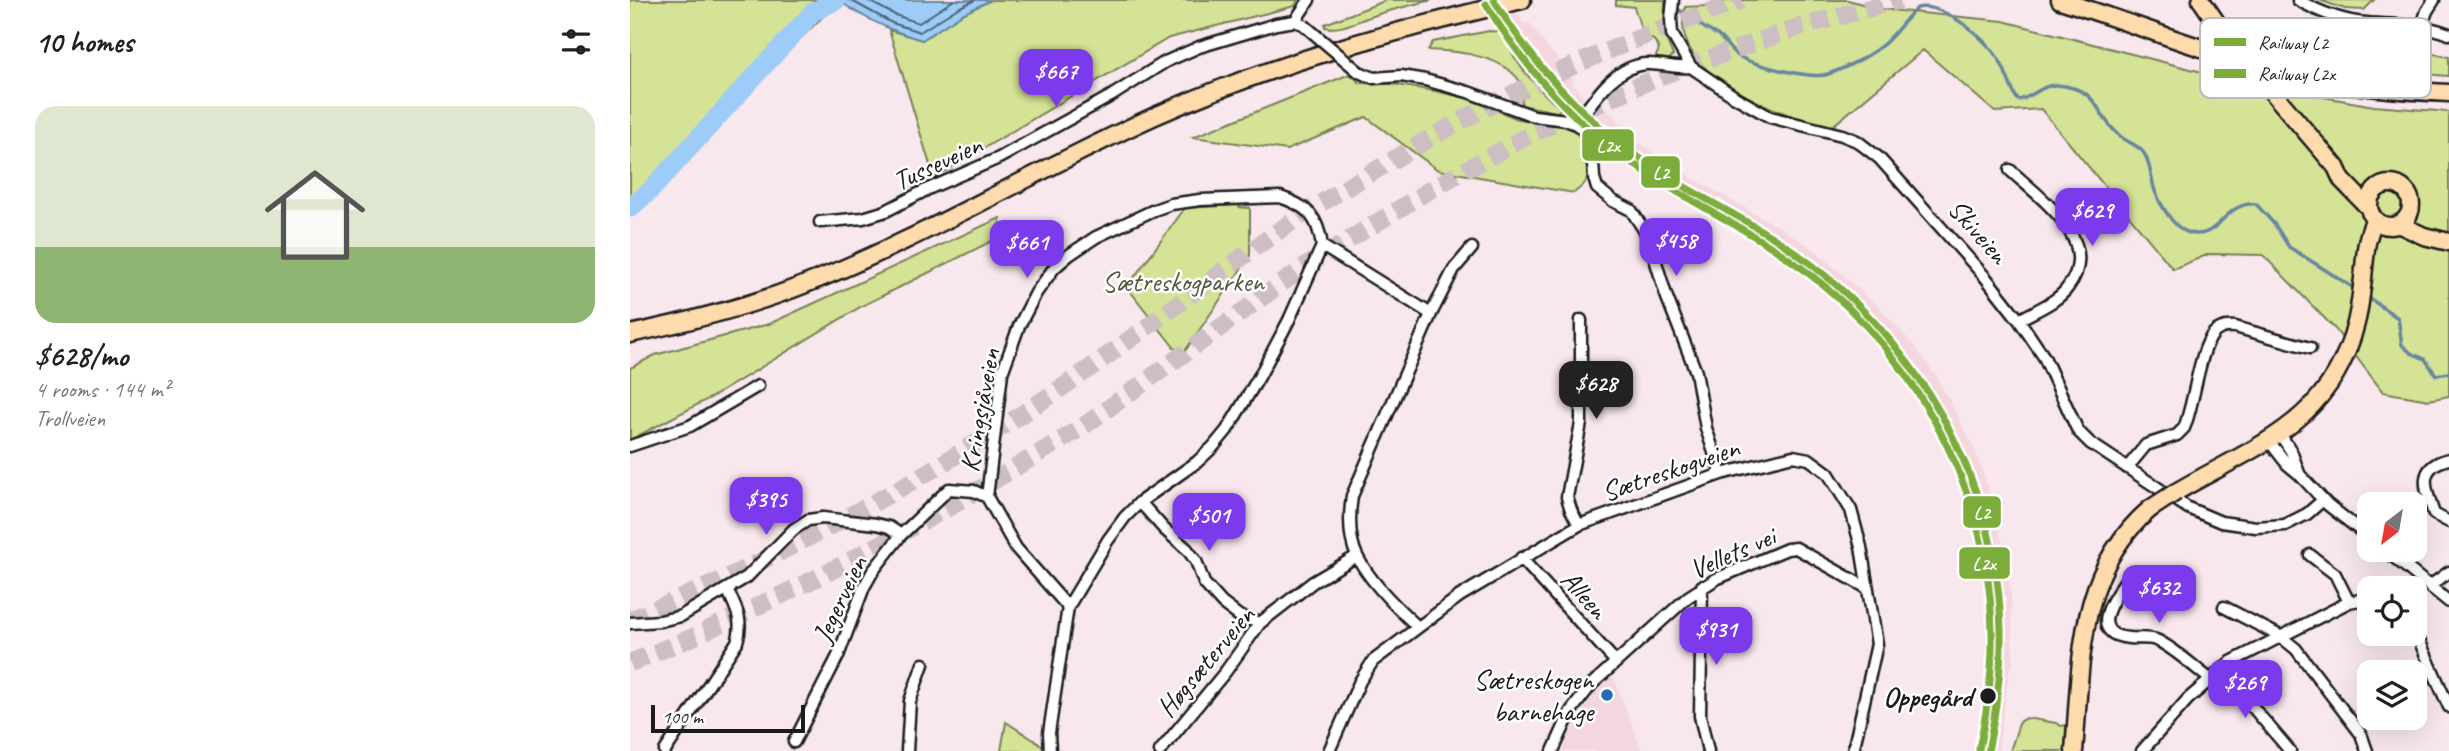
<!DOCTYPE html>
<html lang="en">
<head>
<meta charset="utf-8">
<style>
  body { margin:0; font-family:Caveat,sans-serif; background:#f6f6f6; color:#222; height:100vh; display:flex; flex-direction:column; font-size:26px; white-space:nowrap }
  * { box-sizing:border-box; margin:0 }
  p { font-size:23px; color:#767676 }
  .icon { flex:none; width:38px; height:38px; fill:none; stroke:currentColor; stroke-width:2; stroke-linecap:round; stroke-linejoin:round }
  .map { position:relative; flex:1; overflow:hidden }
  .sheet { display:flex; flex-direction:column; background:#fff; width:630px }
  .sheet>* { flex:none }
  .needle { width:46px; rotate:211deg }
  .fabs { position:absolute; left:1727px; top:492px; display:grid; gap:14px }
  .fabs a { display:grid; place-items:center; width:70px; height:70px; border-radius:14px; background:#fff; box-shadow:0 7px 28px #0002; font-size:35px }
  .scale { position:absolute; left:21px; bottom:18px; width:154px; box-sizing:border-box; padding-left:7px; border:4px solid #1c1c1c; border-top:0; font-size:19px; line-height:24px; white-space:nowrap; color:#1c1c1c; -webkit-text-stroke:5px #fff; paint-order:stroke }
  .price { position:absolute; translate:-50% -60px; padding:0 16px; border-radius:14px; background:#7c3aed; color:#fff; font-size:23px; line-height:46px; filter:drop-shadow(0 2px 4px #0008) }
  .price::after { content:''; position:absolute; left:50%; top:42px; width:21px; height:16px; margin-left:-10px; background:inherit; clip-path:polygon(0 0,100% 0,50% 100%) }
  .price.selected { background:#222; color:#fff }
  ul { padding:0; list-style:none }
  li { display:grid; align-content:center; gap:14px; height:371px; padding:0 35px }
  li span { display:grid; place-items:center; height:217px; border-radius:21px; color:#555 }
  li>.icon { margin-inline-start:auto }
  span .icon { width:126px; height:126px; fill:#fffc; stroke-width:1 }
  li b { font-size:30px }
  h2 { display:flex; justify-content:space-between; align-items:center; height:84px; padding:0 35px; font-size:30px }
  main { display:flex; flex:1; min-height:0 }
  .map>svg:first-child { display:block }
  .built { fill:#f4d6df }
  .green { fill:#d4e396; stroke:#788059; stroke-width:2 }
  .water { fill:#9dccf8; stroke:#6986a0; stroke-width:2 }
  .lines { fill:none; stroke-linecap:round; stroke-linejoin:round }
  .shore { stroke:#506274; stroke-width:2 }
  .stream { stroke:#6986a0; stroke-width:3.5 }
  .river { stroke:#9dccf8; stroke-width:19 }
  .motorway-tunnel { stroke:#ccbec2; stroke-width:18; stroke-dasharray:18 9; stroke-linecap:butt }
  .minor-casing { stroke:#1c1c1c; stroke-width:15 }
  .primary-casing { stroke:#1c1c1c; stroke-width:21 }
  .minor { stroke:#fff; stroke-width:10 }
  .primary { stroke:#fedbac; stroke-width:16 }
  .minor-bridge-casing { stroke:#1c1c1c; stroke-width:15; stroke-linecap:butt }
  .primary-bridge-casing { stroke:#1c1c1c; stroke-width:21; stroke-linecap:butt }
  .minor-bridge { stroke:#fff; stroke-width:10 }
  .primary-bridge { stroke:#fedbac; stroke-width:16 }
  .rail-1-casing { stroke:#fff; stroke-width:12 }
  .rail-2-casing { stroke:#fff; stroke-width:12 }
  .rail-1 { stroke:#7cac3a; stroke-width:7 }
  .rail-2 { stroke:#7cac3a; stroke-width:7 }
  .poi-dot { fill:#1f6fb2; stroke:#fff; stroke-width:2.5 }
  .stop-dot { fill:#1c1c1c; stroke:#fff; stroke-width:2.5 }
  .labels { text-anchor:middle; stroke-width:5; stroke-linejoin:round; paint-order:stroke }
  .street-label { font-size:28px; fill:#1c1c1c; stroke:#fff }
  .park-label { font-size:28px; fill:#535841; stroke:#fff }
  .poi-label { font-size:28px; fill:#1c1c1c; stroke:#fff; text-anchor:end }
  .stop-label { font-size:28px; font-weight:bold; fill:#1c1c1c; stroke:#fff; text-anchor:end }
  .key { fill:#fff; stroke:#bbb; stroke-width:2 }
  .key-label { font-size:19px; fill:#1c1c1c }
  .line-badge { stroke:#fff; stroke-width:2.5 }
  .badge-label { font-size:19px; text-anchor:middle; font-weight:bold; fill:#fff }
</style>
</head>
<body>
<main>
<section class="sheet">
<h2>10 homes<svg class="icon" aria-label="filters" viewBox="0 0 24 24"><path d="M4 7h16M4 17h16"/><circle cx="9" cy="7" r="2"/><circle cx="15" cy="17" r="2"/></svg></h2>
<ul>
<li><span style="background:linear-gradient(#dfe7d0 65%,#8fb573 0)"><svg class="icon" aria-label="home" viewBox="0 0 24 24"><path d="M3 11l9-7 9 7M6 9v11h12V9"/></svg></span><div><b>$628/mo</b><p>4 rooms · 144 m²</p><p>Trollveien</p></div></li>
</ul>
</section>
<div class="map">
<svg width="1819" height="751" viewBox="0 0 1819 751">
  <rect width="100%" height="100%" fill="#f8e7ec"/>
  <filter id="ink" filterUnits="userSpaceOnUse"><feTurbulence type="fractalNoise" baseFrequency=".0143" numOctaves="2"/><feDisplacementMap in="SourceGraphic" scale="14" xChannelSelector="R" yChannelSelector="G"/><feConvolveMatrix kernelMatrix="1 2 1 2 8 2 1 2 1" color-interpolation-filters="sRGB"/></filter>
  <g filter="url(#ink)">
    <path class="built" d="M859 0H877L893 23 901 24 917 47 941 72 944 85 956 100 966 108 971 104 1011 144 1052 172 1164 236 1188 253 1251 309 1285 347 1307 377 1343 445 1358 487 1375 553 1381 597 1383 666H1380L1368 751H1355L1365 689 1368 644 1366 596 1358 543 1343 489H1341L1321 444 1291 388 1237 320 1173 264 1004 161 973 138 916 87 901 72 880 42 875 26Z
      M982 673 1012 751H930L946 717Z"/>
    <path class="green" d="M0 0H208L209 1 0 203Z
      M361 0H668L665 6 539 38 304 178 259 30 292 40 332 14Z
      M757 0H802C782 5 762 9 743 16 728 20 711 31 695 27V24Z
      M986 0H1035L1034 34 1043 55 1037 62 1025 59 1029 49 1024 40 1014 37 1004 7 986 5Z
      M1100 0H1218L1250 9 1373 21 1615 83 1744 106 1819 112V396L1799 400 1753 392 1705 329 1633 255 1579 254 1543 269 1411 109 1365 112 1293 50 1199 129C1150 112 1036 77 1055 7L1075 6Z
      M1689 0H1744L1734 10 1715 9Z
      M859 31 871 32C885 63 904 87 931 109L927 112 891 105 894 87C890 81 885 74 879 70 858 54 824 51 798 50L803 42Z
      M1698 43 1789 51 1819 57V76C1776 72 1733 70 1692 56L1690 50Z
      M720 74 730 83 761 84 805 91 836 98 888 119 934 124 949 131C955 144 965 167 956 181 954 186 947 190 944 193L808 170 736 117 657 150 563 137Z
      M609 205V207L620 208V256L553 354 547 351 497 287 555 208Z
      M370 218V237L232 306 84 396 0 440V368L25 355 139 324Z
      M1396 718 1426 723 1431 726 1436 725 1435 751H1380L1390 721Z
      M376 722 413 746 414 751H371Z"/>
    <path class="water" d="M208 0H361L332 14 292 40C262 31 234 19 208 0Z"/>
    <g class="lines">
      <path class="shore" d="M220 0 262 23 290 32 328 8 345 0
        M237 0 265 15 289 23 324 0"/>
      <path class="stream" d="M1047 8C1060 19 1072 27 1087 35 1096 41 1100 52 1110 57 1125 65 1182 80 1198 74 1214 69 1237 57 1250 47 1265 36 1273 20 1287 8 1313 2 1357 39 1369 60 1377 72 1380 89 1388 100 1401 99 1412 84 1427 85 1472 89 1464 115 1490 136 1498 143 1511 146 1515 155 1521 167 1521 179 1525 191 1530 204 1543 227 1557 232 1588 244 1593 201 1626 204L1645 225 1659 247 1727 290
        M1736 296 1768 318 1772 345 1781 353 1795 359 1806 375 1819 373"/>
      <path class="river" d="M0 208 21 190 183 12 207 0"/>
      <path class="motorway-tunnel" d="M0 620C148 559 291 482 424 393 502 340 576 282 653 228 690 202 730 180 768 157 839 114 915 76 992 45 1031 29 1072 15 1112 0
        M0 663 61 638 195 574 325 504 451 428 673 268 803 188 901 134 1028 77 1169 27 1270 0"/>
      <g class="minor-casing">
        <path id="minor" d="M1043 0 1041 19 1042 34 1061 67 1105 97 1140 117 1212 135 1227 141 1249 158 1356 278 1389 320 1414 357 1448 431 1460 443 1558 508 1591 522 1626 527 1655 525 1677 514 1693 500
          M1668 0C1689 12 1712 21 1736 23 1765 26 1791 23 1819 34
          M670 23 665 21 679 0
          M1792 25 1797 11 1804 0
          M729 72 744 78 771 76 795 80 838 92 904 116 936 120 946 124 953 130 962 147 964 178 967 188 983 201 1001 210 1018 236 1036 295 1066 372 1076 428 1091 474
          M946 124C963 101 984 66 1016 64 1032 63 1045 69 1061 67
          M1380 170C1410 198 1473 241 1438 287 1428 302 1404 311 1389 320
          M190 222 233 218 256 211 298 189 369 158 481 96 535 62 569 47 646 24 665 21
          M1650 434 1661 451 1669 473
          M1639 441 1657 464 1669 474 1698 505 1740 538
          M0 446 60 426 128 386
          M1819 459C1785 467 1796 490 1804 514L1819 522
          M1497 468 1516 445 1547 435 1554 428C1564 405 1569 349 1584 333 1590 327 1597 326 1605 327L1680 348
          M510 502 534 529 557 549 566 561 574 583 592 603 609 616 630 623
          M949 525 941 510 937 497 951 423V320
          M1755 550 1819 602
          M1680 555 1705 574 1719 602
          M891 558 985 661
          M1495 581C1482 601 1458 634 1499 638 1508 639 1518 637 1526 640 1543 647 1565 668 1580 679
          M1801 585 1819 572
          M1072 586 1070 716 1078 751
          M438 607 386 548 357 497 372 373 389 326 406 293 424 268 439 255 466 237 524 210 541 204 570 200 650 197C678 206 688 217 692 246L801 314
          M1594 607 1650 636 1666 649 1731 734 1737 751
          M0 623 30 621 51 616 117 577 164 529 178 520 193 518 246 524 259 527 271 535
          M788 627C768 609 739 580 727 556 718 537 719 516 722 496L801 314 824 269 842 248
          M1785 631 1819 707
          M1591 670 1660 751
          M164 742 208 656 234 587 243 571 271 535 319 489 344 491 357 497
          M35 751 107 642C114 621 106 608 97 589
          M277 751 280 701 293 664
          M420 751 419 733 438 607 478 540 495 517 510 502 567 462 583 447 597 430 629 377 659 320 692 246
          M530 751 596 671 630 623 683 582 727 556
          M699 751 730 681 743 661 830 596 949 525 1091 474 1163 456 1179 459 1198 473 1221 510 1231 547 1247 644 1223 751
          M923 751 941 711 962 684 1058 597 1086 579 1157 549 1166 548 1237 588
          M1512 751 1558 699 1601 662 1719 602 1740 598"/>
      </g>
      <g class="primary-casing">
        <path id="primary" d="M1430 0C1515 27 1598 62 1686 79 1730 88 1774 91 1819 93
          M1571 0 1595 35
          M1649 100 1706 167 1712 180 1739 208
          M1739 205a21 21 0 1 1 42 0a21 21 0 1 1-42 0Z
          M1768 224 1794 236 1819 242
          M0 334C57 322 114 308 168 287 291 240 405 170 525 116 643 63 767 30 892 0
          M1546 492C1624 446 1701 424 1726 323 1732 299 1733 274 1736 249 1737 239 1741 229 1744 219
          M1444 751C1452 662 1446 572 1520 509"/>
      </g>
      <use href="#minor" class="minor"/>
      <use href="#primary" class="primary"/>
      <g class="minor-bridge-casing">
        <path id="minor-bridge" d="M674 25 729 72"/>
      </g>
      <g class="primary-bridge-casing">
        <path id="primary-bridge" d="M1595 35 1649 100
          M1520 509 1546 492"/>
      </g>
      <use href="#minor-bridge" class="minor-bridge"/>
      <use href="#primary-bridge" class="primary-bridge"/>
      <g class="rail-1-casing">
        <path id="rail-1" d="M864 0C909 75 966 132 1040 178 1079 202 1121 222 1159 248 1285 335 1367 476 1371 630 1372 671 1366 711 1358 751"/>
      </g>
      <g class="rail-2-casing">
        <path id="rail-2" d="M856 4C898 74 951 131 1020 175 1063 203 1109 225 1152 254 1277 338 1360 482 1362 634 1363 673 1357 711 1349 749"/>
      </g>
      <use href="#rail-1" class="rail-1"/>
      <use href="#rail-2" class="rail-2"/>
    </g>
  </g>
  <circle class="poi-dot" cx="977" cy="695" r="7"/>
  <circle class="stop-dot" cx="1358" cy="696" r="9"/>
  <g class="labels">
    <g class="street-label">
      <text transform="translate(307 162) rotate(-25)" y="10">Tusseveien</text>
      <text transform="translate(1349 231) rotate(49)" y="10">Skiveien</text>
      <text transform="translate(349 410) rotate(-80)" y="10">Kringsjåveien</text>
      <text transform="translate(1040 469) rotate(-19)" y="10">Sætreskogveien</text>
      <text transform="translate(1102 552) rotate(-24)" y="10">Vellets vei</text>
      <text transform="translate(955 594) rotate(48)" y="10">Alleen</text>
      <text transform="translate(209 599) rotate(-65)" y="10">Jegerveien</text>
      <text transform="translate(575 661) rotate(-50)" y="10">Høgsæterveien</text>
    </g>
    <g class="park-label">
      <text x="553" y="291">Sætreskogparken</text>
    </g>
    <g class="poi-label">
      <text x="963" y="689">Sætreskogen<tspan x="963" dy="32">barnehage</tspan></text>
    </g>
    <g class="stop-label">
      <text x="1342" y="706">Oppegård</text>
    </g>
  </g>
  <rect x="1570" y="18" width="231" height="80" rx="10" class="key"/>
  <rect x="1584" y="38" width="32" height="8" fill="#7cac3a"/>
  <rect x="1584" y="69" width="32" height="9" fill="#7cac3a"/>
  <g class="key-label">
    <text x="1628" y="49">Railway L2</text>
    <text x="1628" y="80">Railway L2x</text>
  </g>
  <g class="line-badge">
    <rect x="951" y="128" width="54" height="34" rx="7" fill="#7cac3a"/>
    <rect x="1010" y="155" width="41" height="34" rx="7" fill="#7cac3a"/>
    <rect x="1332" y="495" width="40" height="34" rx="7" fill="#7cac3a"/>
    <rect x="1328" y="546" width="53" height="34" rx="7" fill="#7cac3a"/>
  </g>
  <g class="badge-label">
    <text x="978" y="152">L2x</text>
    <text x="1031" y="179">L2</text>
    <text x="1352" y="519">L2</text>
    <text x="1354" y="570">L2x</text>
  </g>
</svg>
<div class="fabs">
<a><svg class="needle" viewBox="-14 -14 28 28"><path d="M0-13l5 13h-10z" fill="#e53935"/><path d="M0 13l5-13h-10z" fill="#767676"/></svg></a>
<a><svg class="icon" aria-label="locate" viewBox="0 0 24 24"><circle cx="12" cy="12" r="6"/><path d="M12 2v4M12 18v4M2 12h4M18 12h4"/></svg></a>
<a><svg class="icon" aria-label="layers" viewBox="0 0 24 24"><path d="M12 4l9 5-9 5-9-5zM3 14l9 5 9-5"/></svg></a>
</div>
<div class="scale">100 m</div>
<b class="price" style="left:426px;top:109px">$667</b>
<b class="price" style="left:1462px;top:248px">$629</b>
<b class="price" style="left:1046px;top:278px">$458</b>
<b class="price" style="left:397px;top:280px">$661</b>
<b class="price selected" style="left:966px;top:421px">$628</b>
<b class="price" style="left:136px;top:537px">$395</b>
<b class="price" style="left:579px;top:553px">$501</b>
<b class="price" style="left:1529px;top:625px">$632</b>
<b class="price" style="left:1086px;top:667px">$931</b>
<b class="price" style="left:1615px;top:720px">$269</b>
</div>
</main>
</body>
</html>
